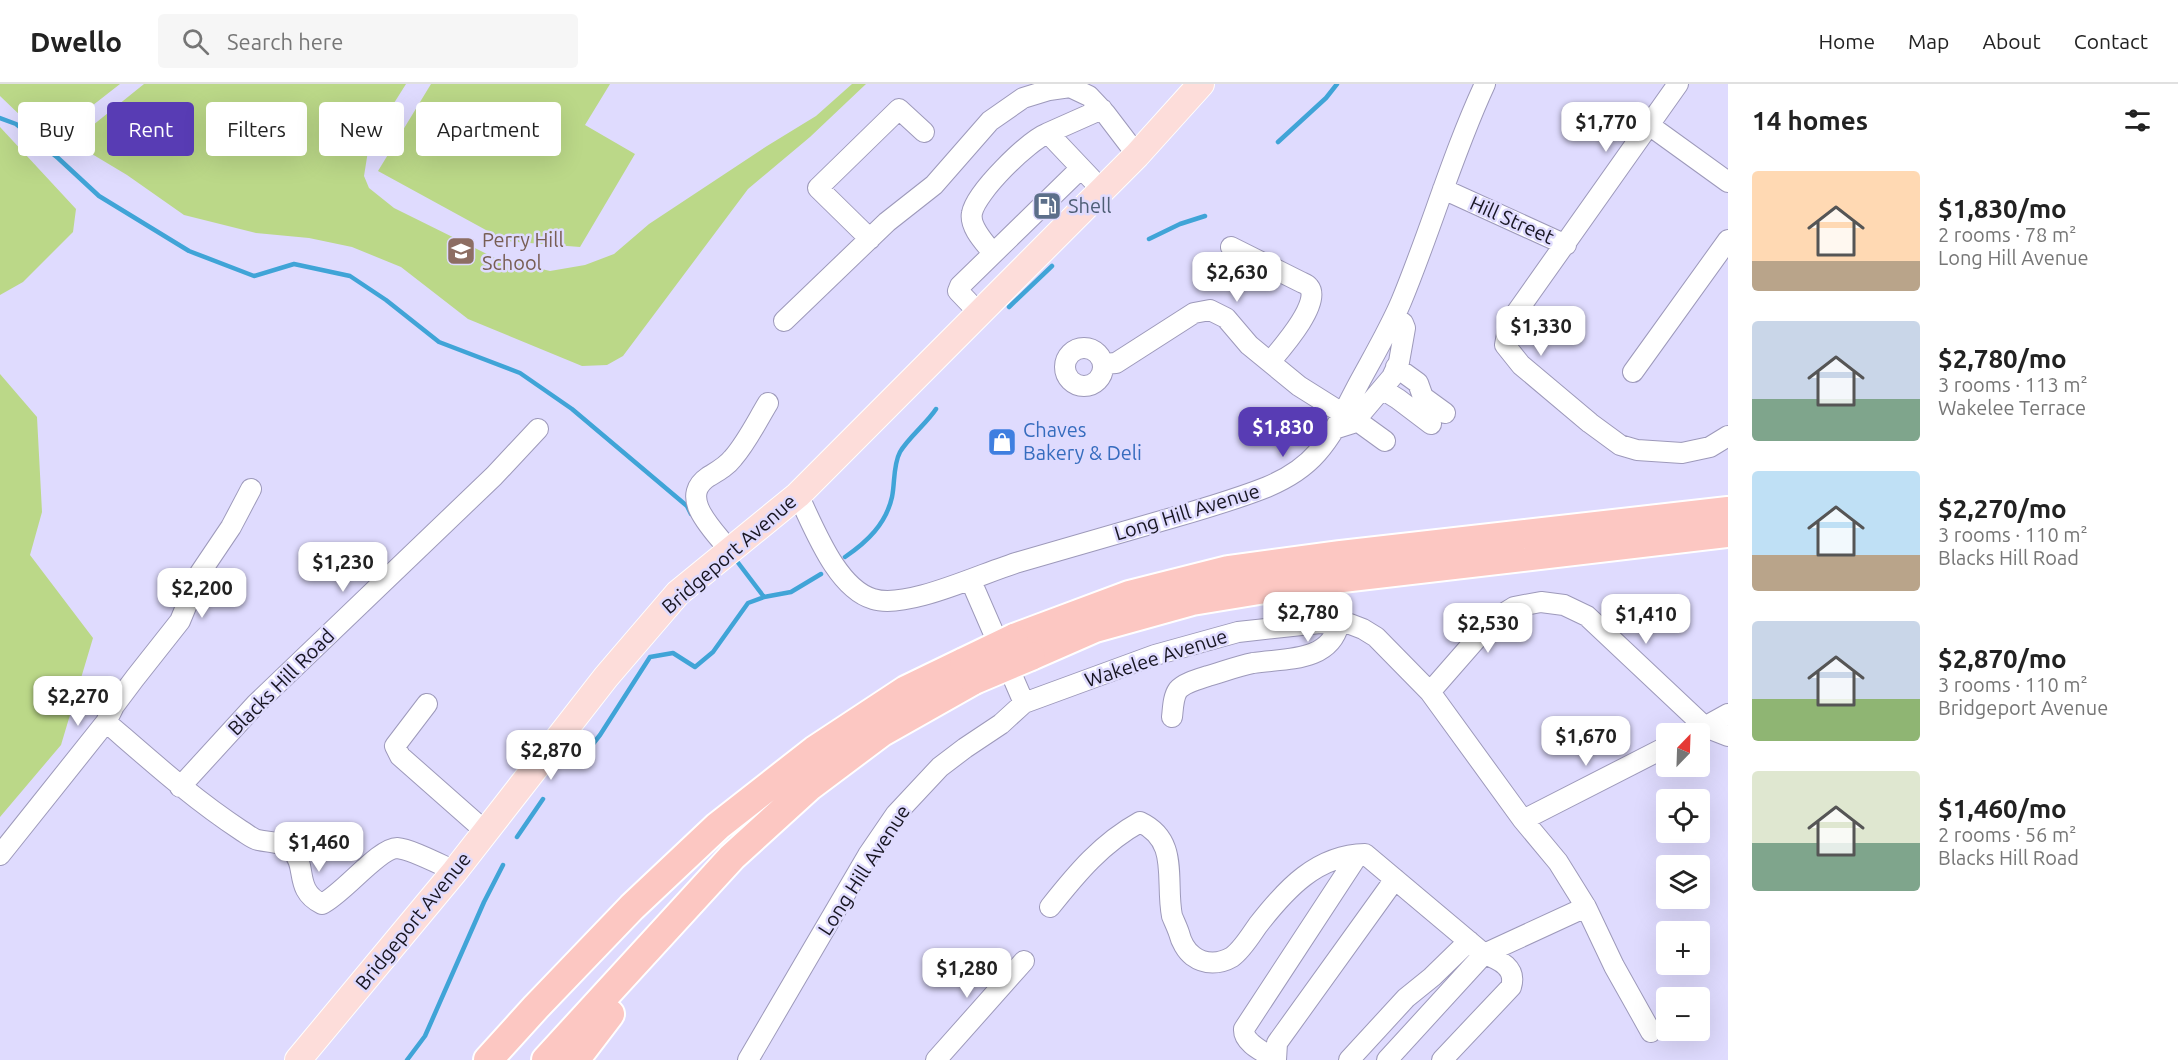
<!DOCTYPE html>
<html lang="en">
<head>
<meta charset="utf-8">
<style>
  body { margin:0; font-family:Ubuntu,sans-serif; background:#f6f6f6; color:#222; height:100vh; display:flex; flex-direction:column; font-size:22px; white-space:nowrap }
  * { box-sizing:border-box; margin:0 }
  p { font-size:20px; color:#767676 }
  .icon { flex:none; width:33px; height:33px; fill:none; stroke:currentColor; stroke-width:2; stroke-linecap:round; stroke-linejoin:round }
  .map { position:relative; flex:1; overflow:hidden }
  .sheet { display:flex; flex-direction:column; background:#fff; width:450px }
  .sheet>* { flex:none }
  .banner { position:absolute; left:18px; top:18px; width:570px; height:54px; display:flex; gap:12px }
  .needle { width:39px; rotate:23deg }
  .fabs { position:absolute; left:1656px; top:639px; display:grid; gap:12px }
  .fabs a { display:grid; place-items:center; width:54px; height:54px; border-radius:6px; background:#fff; box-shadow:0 6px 24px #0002; font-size:30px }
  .price { position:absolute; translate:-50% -51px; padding:0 14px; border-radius:12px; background:#fff; color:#222; font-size:20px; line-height:39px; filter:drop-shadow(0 2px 3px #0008) }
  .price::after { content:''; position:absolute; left:50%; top:36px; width:18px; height:14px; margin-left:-9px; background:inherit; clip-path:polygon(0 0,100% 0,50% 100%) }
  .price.on { background:#583cb4; color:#fff }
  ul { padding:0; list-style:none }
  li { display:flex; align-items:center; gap:18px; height:150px; padding:0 24px }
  li span { display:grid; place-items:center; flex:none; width:168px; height:120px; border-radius:6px; color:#555 }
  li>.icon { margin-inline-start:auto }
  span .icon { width:72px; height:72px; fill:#fffc; stroke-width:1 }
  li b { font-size:26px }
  h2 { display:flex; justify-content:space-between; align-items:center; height:72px; padding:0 24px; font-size:26px }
  .pill { padding:0 21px; border-radius:6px; background:#fff; box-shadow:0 6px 24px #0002; font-size:21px; line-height:54px }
  .pill.on { background:#583cb4; color:#fff }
  header { display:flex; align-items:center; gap:36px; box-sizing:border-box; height:84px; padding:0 30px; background:#fff; border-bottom:2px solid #e0e0e0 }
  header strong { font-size:28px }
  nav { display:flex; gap:33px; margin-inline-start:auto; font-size:21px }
  .search { width:420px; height:54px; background:#f6f6f6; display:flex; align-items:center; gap:15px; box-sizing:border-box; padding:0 21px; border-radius:6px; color:#767676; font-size:22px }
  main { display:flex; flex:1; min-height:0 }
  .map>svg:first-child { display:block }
  .green { fill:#bbd888 }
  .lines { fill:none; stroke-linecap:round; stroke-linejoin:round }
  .stream { stroke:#40a4d7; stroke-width:4.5 }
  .minor-casing { stroke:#9d99ba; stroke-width:22 }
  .major-casing { stroke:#fff; stroke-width:28 }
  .highway-casing { stroke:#fff; stroke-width:32 }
  .minor { stroke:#fff; stroke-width:20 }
  .major { stroke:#fdddda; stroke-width:26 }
  .highway { stroke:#fcc7c2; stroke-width:28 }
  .highway-bridge-casing { stroke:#fff; stroke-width:32; stroke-linecap:butt }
  .highway-bridge { stroke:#fcc7c2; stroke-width:28 }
  .labels { text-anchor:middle; stroke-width:5; stroke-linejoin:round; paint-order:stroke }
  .service-label { font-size:20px; fill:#4e5e75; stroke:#dfdbfe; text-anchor:start }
  .street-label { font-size:20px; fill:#171521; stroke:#dfdbfe }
  .education-label { font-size:20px; fill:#785e54; stroke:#dfdbfe; text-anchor:start }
  .shop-label { font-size:20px; fill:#366cbe; stroke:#dfdbfe; text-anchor:start }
</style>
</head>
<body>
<header>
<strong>Dwello</strong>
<div class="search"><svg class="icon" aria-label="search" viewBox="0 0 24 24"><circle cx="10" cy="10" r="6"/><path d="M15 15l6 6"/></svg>Search here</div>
<nav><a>Home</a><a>Map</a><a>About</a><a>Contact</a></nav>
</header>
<main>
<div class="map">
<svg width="1728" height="976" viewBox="0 0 1728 976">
  <rect width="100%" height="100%" fill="#dfdbfe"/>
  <path class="green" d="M0 0H120L47 57 0 12Z
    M144 0H406L384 35 368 67 364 92 369 104 394 124 495 174 550 187 585 181 614 170 649 140 767 62 816 32 852 0H866L810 53 748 105 623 272 607 281 582 282 468 235 401 183 352 163 309 154 256 149 184 131 127 91 72 58Z
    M431 0H610L585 41 635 70 580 163 506 157 378 87Z
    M0 43 76 125 73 148 23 198 0 211Z
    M0 290 37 333 42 428 30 471 93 554 61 661 0 733Z"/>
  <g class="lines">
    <path class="stream" d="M0 34 16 40 58 74 99 112 189 167 254 192 294 180 350 192 386 216 439 258 520 289 572 325 687 422 691 430
      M1278 58 1326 14 1337 0
      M1149 155 1180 140 1205 132
      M1009 223 1052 182
      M845 473C867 458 886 440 892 413 895 399 893 381 900 368 908 354 927 339 936 325
      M736 476 764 513
      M578 679 600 651 650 573 673 569 695 583 713 568 748 519 764 513 791 508 821 490
      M517 753 543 715
      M407 976 425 952 484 818 503 781"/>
    <g class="minor-casing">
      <path id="minor" d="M1678 0 1509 239 1505 261 1521 281 1590 339 1620 361 1637 366 1682 369 1710 363 1728 352
        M1649 41 1728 98
        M1443 105 1566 161
        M1102 106 1048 49 1102 25
        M870 155 818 104 899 25 924 48
        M1231 163 1301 198C1303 199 1307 200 1309 203 1322 219 1280 266 1270 278
        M993 169C985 159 969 143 972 129 976 108 1028 57 1048 49
        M979 229 958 207 960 202 1081 84
        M784 237 887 138 934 101 990 37 1023 14 1049 6 1070 3 1089 12 1105 29 1137 71
        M1065 283a19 19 0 1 1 38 0a19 19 0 1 1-38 0Z
        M1103 280 1116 279 1194 229 1210 226 1226 234 1249 261 1299 302 1342 329
        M1396 283 1418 299 1423 313 1445 329
        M1633 288 1728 156
        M1382 305 1398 315 1431 340
        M1356 336 1385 357
        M1334 345 1353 339 1392 293 1399 278 1405 244 1403 239 1394 233
        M798 411C814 443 836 504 873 515 907 526 984 488 1019 478 1071 463 1123 448 1175 433 1206 424 1237 415 1267 403 1286 395 1303 385 1317 369 1335 349 1346 323 1359 299 1373 273 1389 246 1401 218 1431 146 1452 71 1485 0
        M729 466C715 447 677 414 708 393 718 387 726 383 733 374 747 358 757 337 768 319
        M971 497 1024 619
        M1430 608 1493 536 1514 523 1541 518 1564 521 1587 532 1705 643 1728 652
        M427 620 395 662 400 672 485 747
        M1172 633C1173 625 1173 613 1178 606 1184 599 1199 595 1208 592 1222 588 1238 582 1253 579 1285 574 1329 579 1339 540
        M106 638 114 622 135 594 180 537 200 489 231 443 251 405
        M1699 646 1728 630
        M180 703 256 620 494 392 538 345
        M1523 736 1666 663
        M0 771 106 638C150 676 193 715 242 747 247 750 253 755 258 756 272 759 280 757 292 767 308 781 293 806 322 820 343 810 379 764 397 764 411 765 441 781 455 787
        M1050 823C1077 789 1102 759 1140 738 1180 757 1165 796 1172 832 1174 837 1177 843 1179 849 1181 857 1186 867 1193 872 1205 881 1220 880 1232 873 1242 866 1251 851 1258 841 1286 805 1317 771 1365 770L1484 870C1500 876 1517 884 1511 903L1442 976
        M1275 975C1264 968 1243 959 1244 945L1358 771
        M748 976 868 771 896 730 940 683 965 664 1001 640 1024 619 1155 571 1238 548 1320 539 1350 540 1363 545 1376 553 1430 608 1523 736 1558 778 1586 823 1614 882 1651 948
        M936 976 1024 877
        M1276 976 1277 959 1395 795
        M1349 976 1406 914 1432 893 1469 857
        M1387 976 1484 870 1586 823"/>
    </g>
    <g class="major-casing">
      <path id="major" d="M298 976 455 787 606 593 678 509 798 411 1137 71 1201 0"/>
    </g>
    <g class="highway-casing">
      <path id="highway" d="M1014 554 1129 511 1228 486 1339 471 1728 427
        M1031 572 1095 544 1192 517 1308 498 1728 449
        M488 976 536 923 632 823 718 742 815 666 906 606 964 578
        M546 976 732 773 810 702 882 648 974 596
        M575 976 610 930"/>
    </g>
    <use href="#minor" class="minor"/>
    <use href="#major" class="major"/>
    <use href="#highway" class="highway"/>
    <g class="highway-bridge-casing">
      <path id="highway-bridge" d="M964 578 1014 554
        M974 596 1031 572"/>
    </g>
    <use href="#highway-bridge" class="highway-bridge"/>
  </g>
  <defs>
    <g id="fuel-square" transform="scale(1.5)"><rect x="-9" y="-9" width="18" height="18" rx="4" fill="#5c6f8a" stroke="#dfdbfe"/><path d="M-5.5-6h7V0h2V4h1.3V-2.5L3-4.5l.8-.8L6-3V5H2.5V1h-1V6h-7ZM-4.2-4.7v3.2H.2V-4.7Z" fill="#fff"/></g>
    <g id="school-square" transform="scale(1.5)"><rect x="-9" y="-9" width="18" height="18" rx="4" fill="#8d6e63" stroke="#dfdbfe"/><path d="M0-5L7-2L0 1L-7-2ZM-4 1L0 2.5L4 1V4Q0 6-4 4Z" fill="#fff"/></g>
    <g id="shop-square" transform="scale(1.5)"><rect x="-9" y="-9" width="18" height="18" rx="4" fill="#3f7fe0" stroke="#dfdbfe"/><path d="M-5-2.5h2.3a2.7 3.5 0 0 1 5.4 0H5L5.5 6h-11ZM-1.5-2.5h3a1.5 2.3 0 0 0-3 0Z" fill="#fff"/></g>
  </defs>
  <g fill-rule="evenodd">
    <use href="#fuel-square" x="1047" y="122"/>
    <use href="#school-square" x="461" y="167"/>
    <use href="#shop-square" x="1002" y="358"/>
  </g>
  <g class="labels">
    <g class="service-label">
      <text x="1068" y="129">Shell</text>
    </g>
    <g class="street-label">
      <text transform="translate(1512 136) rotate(24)" y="7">Hill Street</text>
      <text transform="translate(1187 428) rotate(-17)" y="7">Long Hill Avenue</text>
      <text transform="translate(729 470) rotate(-41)" y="7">Bridgeport Avenue</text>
      <text transform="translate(1156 574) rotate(-18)" y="7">Wakelee Avenue</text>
      <text transform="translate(281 598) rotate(-45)" y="7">Blacks Hill Road</text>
      <text transform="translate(864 786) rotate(-57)" y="7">Long Hill Avenue</text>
      <text transform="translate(413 837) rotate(-51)" y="7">Bridgeport Avenue</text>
    </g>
    <g class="education-label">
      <text x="482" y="163">Perry Hill<tspan x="482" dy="23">School</tspan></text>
    </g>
    <g class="shop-label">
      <text x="1023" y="353">Chaves<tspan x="1023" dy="23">Bakery &amp; Deli</tspan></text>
    </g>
  </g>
</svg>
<div class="fabs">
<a><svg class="needle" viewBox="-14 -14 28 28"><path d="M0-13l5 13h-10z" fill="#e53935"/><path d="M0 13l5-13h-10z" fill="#767676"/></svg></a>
<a><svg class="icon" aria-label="locate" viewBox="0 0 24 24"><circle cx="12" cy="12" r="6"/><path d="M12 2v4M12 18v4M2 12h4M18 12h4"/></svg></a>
<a><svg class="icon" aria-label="layers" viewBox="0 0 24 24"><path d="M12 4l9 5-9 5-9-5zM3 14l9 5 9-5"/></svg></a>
<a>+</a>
<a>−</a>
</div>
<b class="price" style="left:1606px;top:69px">$1,770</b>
<b class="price" style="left:1237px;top:219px">$2,630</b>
<b class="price" style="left:1541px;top:273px">$1,330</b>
<b class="price on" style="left:1283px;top:374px">$1,830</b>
<b class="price" style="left:343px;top:509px">$1,230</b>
<b class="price" style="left:202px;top:535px">$2,200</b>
<b class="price" style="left:1308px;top:559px">$2,780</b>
<b class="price" style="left:1646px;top:561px">$1,410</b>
<b class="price" style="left:1488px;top:570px">$2,530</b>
<b class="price" style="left:78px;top:643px">$2,270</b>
<b class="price" style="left:1586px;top:683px">$1,670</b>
<b class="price" style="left:551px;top:697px">$2,870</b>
<b class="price" style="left:319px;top:789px">$1,460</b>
<b class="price" style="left:967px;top:915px">$1,280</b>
<div class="banner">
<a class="pill">Buy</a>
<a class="pill on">Rent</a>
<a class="pill">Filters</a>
<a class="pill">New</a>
<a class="pill">Apartment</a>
</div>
</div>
<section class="sheet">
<h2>14 homes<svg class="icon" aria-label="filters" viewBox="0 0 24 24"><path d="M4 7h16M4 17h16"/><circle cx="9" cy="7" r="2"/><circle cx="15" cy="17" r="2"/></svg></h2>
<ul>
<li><span style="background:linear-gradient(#ffd9b3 75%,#b9a48a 0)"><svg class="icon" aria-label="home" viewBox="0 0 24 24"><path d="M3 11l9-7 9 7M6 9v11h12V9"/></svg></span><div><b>$1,830/mo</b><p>2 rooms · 78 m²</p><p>Long Hill Avenue</p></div></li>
<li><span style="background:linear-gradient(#c9d6e8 65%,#7fa58c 0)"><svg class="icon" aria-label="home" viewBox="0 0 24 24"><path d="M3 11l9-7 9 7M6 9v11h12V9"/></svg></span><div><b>$2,780/mo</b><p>3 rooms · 113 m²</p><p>Wakelee Terrace</p></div></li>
<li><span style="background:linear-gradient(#bfe0f5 70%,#b9a48a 0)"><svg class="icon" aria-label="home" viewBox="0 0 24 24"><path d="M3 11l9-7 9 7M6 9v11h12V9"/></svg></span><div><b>$2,270/mo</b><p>3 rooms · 110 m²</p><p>Blacks Hill Road</p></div></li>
<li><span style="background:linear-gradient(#c9d6e8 65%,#8fb573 0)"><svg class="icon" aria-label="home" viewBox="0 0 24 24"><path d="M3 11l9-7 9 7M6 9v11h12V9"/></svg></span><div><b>$2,870/mo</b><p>3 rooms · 110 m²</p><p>Bridgeport Avenue</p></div></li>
<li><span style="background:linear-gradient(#dfe7d0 60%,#7fa58c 0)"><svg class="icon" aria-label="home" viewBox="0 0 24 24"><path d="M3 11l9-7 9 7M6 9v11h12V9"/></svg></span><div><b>$1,460/mo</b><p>2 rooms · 56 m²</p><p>Blacks Hill Road</p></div></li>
</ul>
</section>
</main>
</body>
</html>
